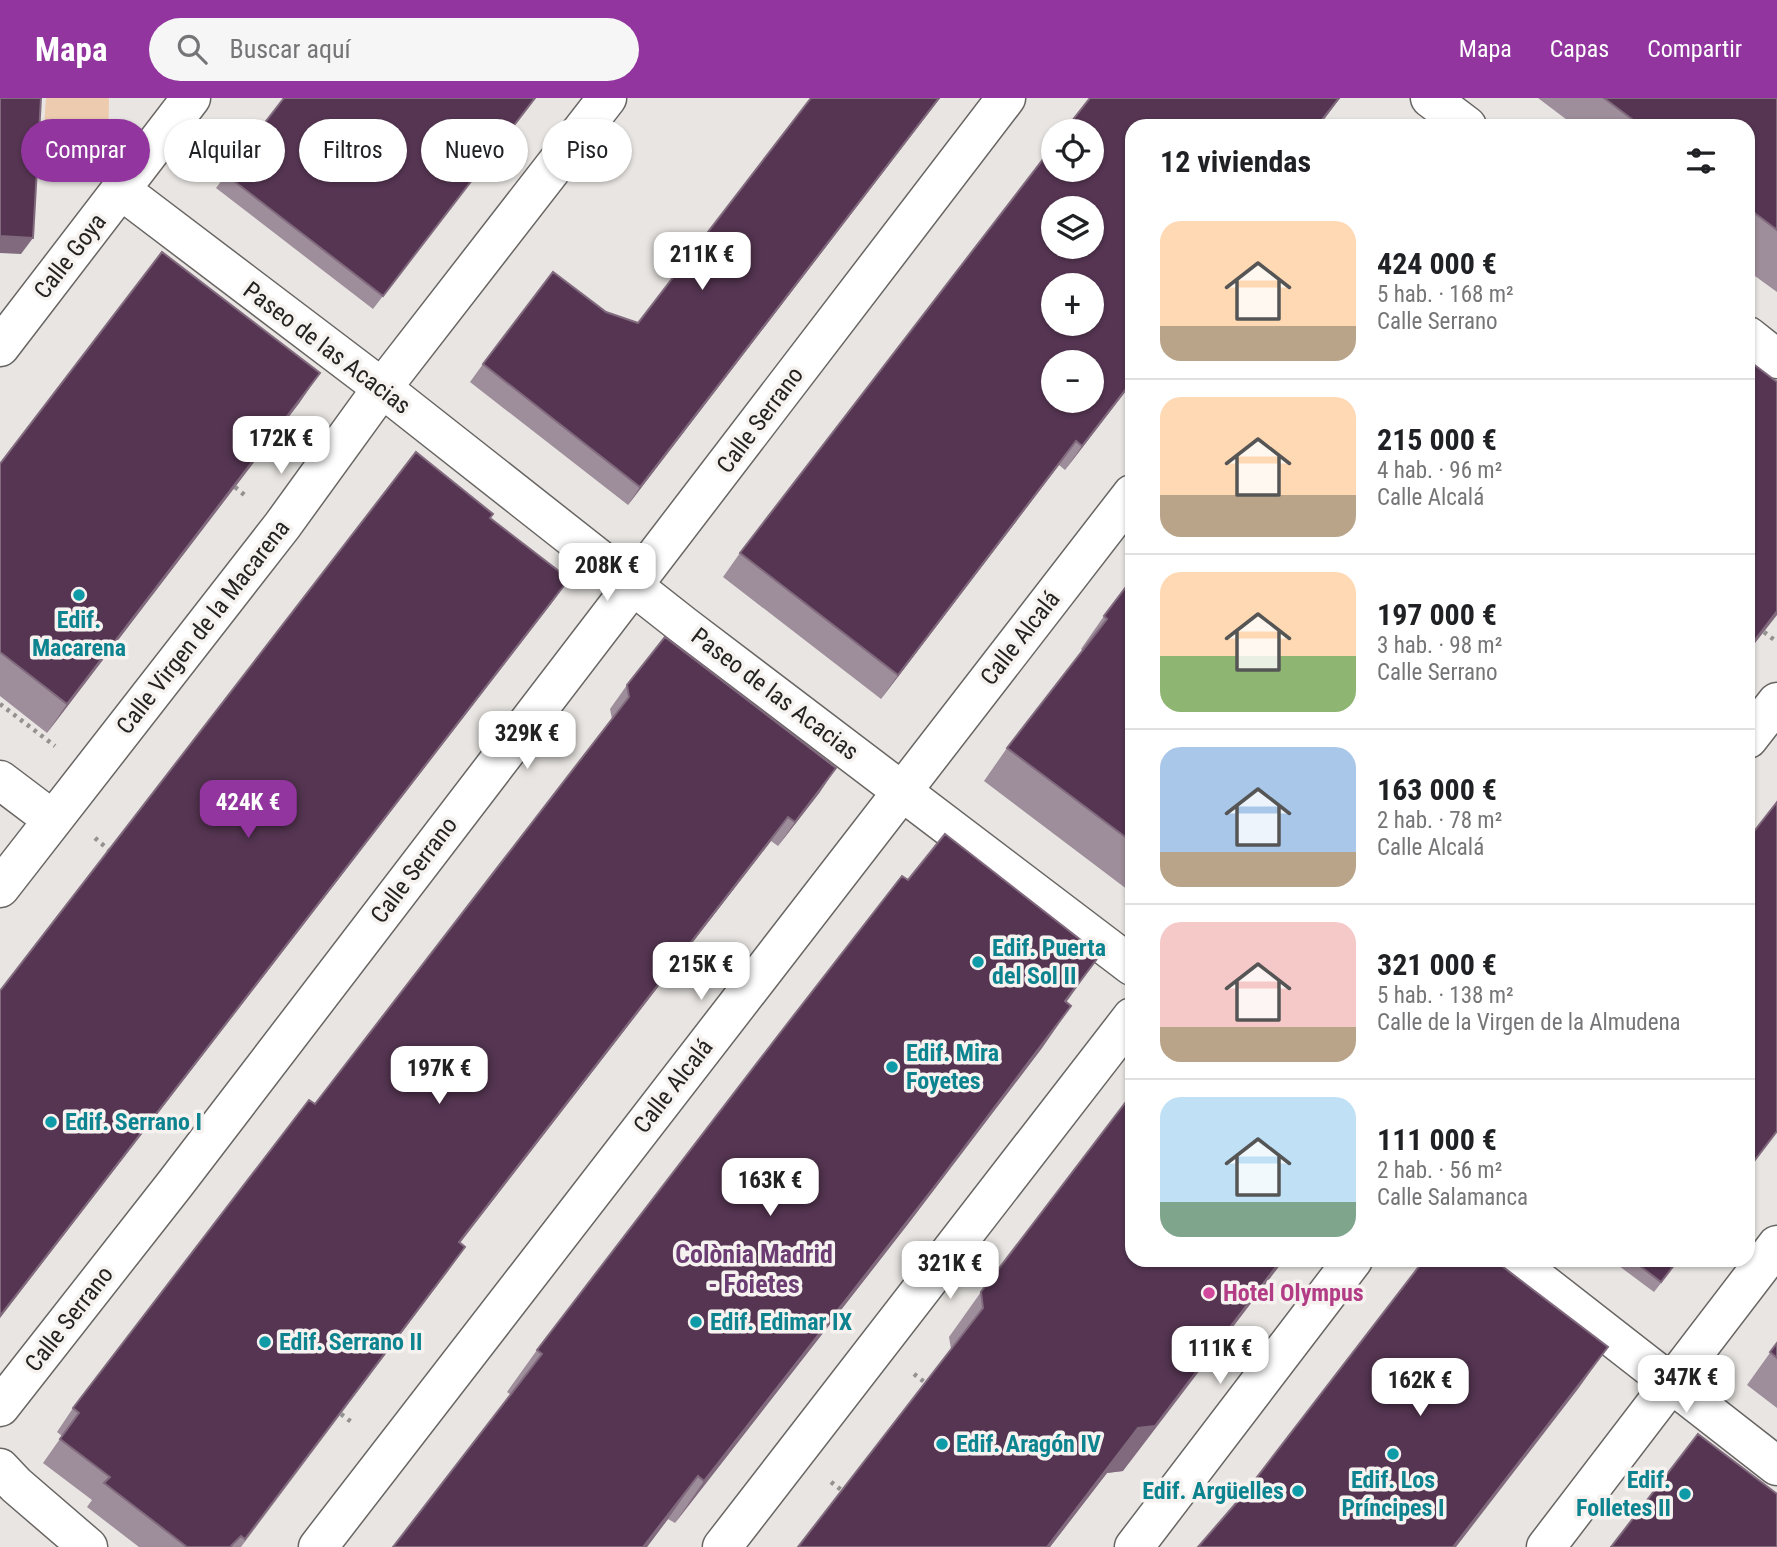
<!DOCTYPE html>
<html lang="es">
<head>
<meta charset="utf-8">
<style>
  body { margin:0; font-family:"Roboto Condensed",sans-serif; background:#f6f6f6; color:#202124; height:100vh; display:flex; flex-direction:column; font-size:26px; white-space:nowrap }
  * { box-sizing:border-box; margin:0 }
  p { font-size:23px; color:#757577 }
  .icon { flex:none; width:38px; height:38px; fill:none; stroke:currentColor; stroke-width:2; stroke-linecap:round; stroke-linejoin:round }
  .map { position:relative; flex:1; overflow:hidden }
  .side { position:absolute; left:1125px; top:21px; width:630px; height:1148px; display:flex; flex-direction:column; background:#fff; border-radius:21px; box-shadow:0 2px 5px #0004 }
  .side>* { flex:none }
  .hud { position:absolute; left:21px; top:21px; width:665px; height:63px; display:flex; gap:14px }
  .controls { position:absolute; left:1041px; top:21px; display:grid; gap:14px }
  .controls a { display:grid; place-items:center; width:63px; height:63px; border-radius:50%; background:#fff; box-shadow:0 2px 5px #0004; font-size:35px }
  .price { position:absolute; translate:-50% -60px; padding:0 16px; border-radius:14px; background:#fff; color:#222; font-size:23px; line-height:46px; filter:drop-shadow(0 2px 4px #0008) }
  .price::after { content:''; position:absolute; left:50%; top:42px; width:21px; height:16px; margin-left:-10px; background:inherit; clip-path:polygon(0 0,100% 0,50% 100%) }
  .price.on { background:#92359f; color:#fff }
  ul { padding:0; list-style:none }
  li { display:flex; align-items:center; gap:21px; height:175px; padding:0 35px }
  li+li { border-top:2px solid #e0e0e0 }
  li span { display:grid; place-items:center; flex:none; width:196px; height:140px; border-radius:21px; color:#555 }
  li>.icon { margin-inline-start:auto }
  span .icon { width:84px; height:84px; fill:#fffc; stroke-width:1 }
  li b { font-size:30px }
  h2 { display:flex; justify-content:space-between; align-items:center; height:84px; padding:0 35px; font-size:30px }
  .pill { padding:0 24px; border-radius:32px; background:#fff; box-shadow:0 2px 5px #0004; font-size:24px; line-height:63px }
  .pill.on { background:#92359f; color:#fff }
  header { display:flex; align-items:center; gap:42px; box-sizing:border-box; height:98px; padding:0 35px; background:#92359f; color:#fff }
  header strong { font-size:33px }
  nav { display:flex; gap:38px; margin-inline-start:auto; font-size:24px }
  .search { width:490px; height:63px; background:#f6f6f6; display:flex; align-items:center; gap:18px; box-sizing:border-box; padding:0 24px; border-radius:38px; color:#757577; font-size:26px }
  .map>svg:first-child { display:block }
  .green { fill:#eccbaf }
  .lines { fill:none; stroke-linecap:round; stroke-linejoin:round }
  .minor-casing { stroke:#686563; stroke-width:41 }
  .path { stroke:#949290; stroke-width:4.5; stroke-dasharray:3.5 5; stroke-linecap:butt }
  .minor { stroke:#fff; stroke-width:38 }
  .wall { fill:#9e8d9a; fill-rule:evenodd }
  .shaded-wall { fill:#816a7d }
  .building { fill:#553552; stroke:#816a7d; stroke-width:2; fill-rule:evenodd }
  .culture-dot { fill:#0f9aa8; stroke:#f5f2ef; stroke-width:2.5 }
  .hotel-dot { fill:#d1479c; stroke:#f5f2ef; stroke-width:2.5 }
  .labels { text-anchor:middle; stroke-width:7; stroke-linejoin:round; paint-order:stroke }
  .street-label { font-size:24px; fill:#242322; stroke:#f5f2ef }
  .culture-label { font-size:24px; font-weight:bold; fill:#0d838f; stroke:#f5f2ef; text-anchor:start }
  .hotel-label { font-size:24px; font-weight:bold; fill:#b23c85; stroke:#f5f2ef; text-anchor:start }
  .neighbourhood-label { font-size:26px; font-weight:bold; fill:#6b3d72; stroke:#f5f2ef }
</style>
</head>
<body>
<header>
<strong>Mapa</strong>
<div class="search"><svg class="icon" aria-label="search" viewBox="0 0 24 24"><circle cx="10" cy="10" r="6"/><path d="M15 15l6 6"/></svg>Buscar aquí</div>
<nav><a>Mapa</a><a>Capas</a><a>Compartir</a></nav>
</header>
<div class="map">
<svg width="1777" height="1449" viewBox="0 0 1777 1449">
  <rect width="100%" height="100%" fill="#e8e5e2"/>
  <path class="green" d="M46 0H109L108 55 42 57Z"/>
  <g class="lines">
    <g class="minor-casing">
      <path id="minor" d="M1430 0 1467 28
        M121 92 382 290 683 527 1132 868
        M1748 238 1777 261
        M0 249 191 0
        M1748 641 1777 604
        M0 682 53 722
        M0 790 282 428 382 290 607 0
        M1513 1162 1777 1368
        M0 1309 175 1086 1006 0
        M0 1370 16 1387 88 1449
        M318 1449 1132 396
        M722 1449 1132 919
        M1134 1449 1353 1162
        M1546 1449 1777 1147"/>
    </g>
    <path class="path" d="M235 389 248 400
      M1764 534 1777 544
      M0 606 55 648
      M95 740 110 753
      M914 1276 927 1286
      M341 1316 354 1326
      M831 1384 844 1394"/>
    <use href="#minor" class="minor"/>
  </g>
  <path class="wall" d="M284 0H535L373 211 216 90Z
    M811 0H940L628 407 470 284 483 266 638 225Z
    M1090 0H1340L1319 28H1132V285L1065 372 1059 367 881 601 723 479 740 455 1054 47V72H1092V33H1064ZM1054 110H1092V149H1054ZM1054 187H1092V226H1054ZM1054 264H1092V303H1054Z
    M1538 0H1777V194L1755 178V165L1748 160V28H1575Z
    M300 304 47 635 0 598V366Z
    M1132 481V795L984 683 1007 650 1083 553 1081 551 1104 518Z
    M627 587 820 694 778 748 771 743 460 1145 448 1173 241 1449H139L87 1409 92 1402 43 1365 62 1338 57 1334 73 1310 315 1006 612 621 610 611Z
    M1066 904 1071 908 1042 950 908 1126 675 1425 668 1421 647 1449H393L511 1297 507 1294 537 1252Z
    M1611 1162H1679L1654 1194Z
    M981 1194 1123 1373 1107 1375 1050 1449H798L951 1251 949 1239Z
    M1777 1245V1310L1747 1287Z"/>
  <path class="shaded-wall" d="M939 0H940L628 407 640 389Z
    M1339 0H1340L1319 28H1317Z
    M0 138 33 140 21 156 0 155Z
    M320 275 300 304 47 635 67 606Z
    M1132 283V285L1065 372 1082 348Z
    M1076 343 1059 367 881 601 898 577Z
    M569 481 551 506 0 1220V1218Z
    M1777 513V517L1748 554V551Z
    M836 670 820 694 778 748 795 724Z
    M788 719 771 743 442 1168 459 1144Z
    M1100 857 1070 899 1035 946 1065 903Z
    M1071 908 1042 950 908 1126 675 1425 704 1383Z
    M465 1149 448 1173 240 1449Z
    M1281 1162H1284L1123 1373 1107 1375 1050 1449H1047L1138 1330Z
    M1608 1249 1578 1291 1456 1449H1453Z
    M698 1378 668 1421 647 1449H643Z"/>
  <path class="building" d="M0 0H41L33 140 0 138Z
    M284 0H535L383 198 225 76Z
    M811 0H939L640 389 483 266 553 174 606 214 638 225Z
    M1090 0H1339L1317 28H1132V283L1082 348 1076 343 898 577 740 455 1054 47V72H1092V33H1064ZM1054 110H1092V149H1054ZM1054 187H1092V226H1054ZM1054 264H1092V303H1054Z
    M1604 0H1777V132L1748 110V28H1641Z
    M162 154 320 275 67 606 0 554V366Z
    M1748 262 1777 284V513L1748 551Z
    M416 354 493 416 490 420 569 481 0 1218V893Z
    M1132 481V744L1007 650 1107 521 1104 518Z
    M665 539 836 670 795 724 788 719 459 1144 465 1149 245 1441 241 1438 230 1449H187L104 1385 110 1379 60 1341 79 1315 73 1310 309 1002 315 1006 629 599 627 587Z
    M1777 704V1033L1748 1071V741Z
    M945 736 1100 857 1065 903 1071 908 938 1084 704 1383 698 1378 643 1449H393L542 1256 537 1252 777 939 902 778 908 782Z
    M1132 996V1162H1281L1155 1328 1138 1330 1047 1449H798L983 1210 981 1194Z
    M1424 1162H1494L1608 1249 1453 1449H1198L1244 1396Z
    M1632 1162H1678L1661 1184Z
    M1777 1245V1260L1770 1254Z
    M1698 1336 1777 1396V1449H1611Z"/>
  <g class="culture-dot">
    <circle cx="79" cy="497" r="7"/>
    <circle cx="978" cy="864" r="7"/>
    <circle cx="892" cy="969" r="7"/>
    <circle cx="51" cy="1024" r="7"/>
    <circle cx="696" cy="1224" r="7"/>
    <circle cx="265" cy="1244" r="7"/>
    <circle cx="942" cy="1346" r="7"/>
    <circle cx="1393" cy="1356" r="7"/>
    <circle cx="1298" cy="1393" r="7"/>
    <circle cx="1685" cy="1396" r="7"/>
  </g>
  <circle class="hotel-dot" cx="1209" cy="1195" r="7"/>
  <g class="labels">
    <g class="street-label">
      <text transform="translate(70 158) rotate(-52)" y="8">Calle Goya</text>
      <text transform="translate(327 250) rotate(37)" y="8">Paseo de las Acacias</text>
      <text transform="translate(760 322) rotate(-53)" y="8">Calle Serrano</text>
      <text transform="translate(203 529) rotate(-52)" y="8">Calle Virgen de la Macarena</text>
      <text transform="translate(1020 540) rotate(-52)" y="8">Calle Alcalá</text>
      <text transform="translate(775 596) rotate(37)" y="8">Paseo de las Acacias</text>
      <text transform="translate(414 772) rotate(-53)" y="8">Calle Serrano</text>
      <text transform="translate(673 988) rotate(-52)" y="8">Calle Alcalá</text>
      <text transform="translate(69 1221) rotate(-52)" y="8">Calle Serrano</text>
    </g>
    <g class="culture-label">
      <text x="79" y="530" text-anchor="middle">Edif.<tspan x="79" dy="28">Macarena</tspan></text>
      <text x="992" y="858">Edif. Puerta<tspan x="992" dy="28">del Sol II</tspan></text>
      <text x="906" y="963">Edif. Mira<tspan x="906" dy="28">Foyetes</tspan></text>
      <text x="65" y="1032">Edif. Serrano I</text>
      <text x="710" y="1232">Edif. Edimar IX</text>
      <text x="279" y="1252">Edif. Serrano II</text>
      <text x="956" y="1354">Edif. Aragón IV</text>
      <text x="1393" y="1390" text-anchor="middle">Edif. Los<tspan x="1393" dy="28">Príncipes I</tspan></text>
      <text x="1671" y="1390" text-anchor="end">Edif.<tspan x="1671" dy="28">Folletes II</tspan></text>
      <text x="1284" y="1401" text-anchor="end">Edif. Argüelles</text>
    </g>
    <g class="hotel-label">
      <text x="1223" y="1203">Hotel Olympus</text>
    </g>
    <g class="neighbourhood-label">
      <text x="754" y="1165">Colònia Madrid<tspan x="754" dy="30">- Foietes</tspan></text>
    </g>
  </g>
</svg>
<div class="controls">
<a><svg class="icon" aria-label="locate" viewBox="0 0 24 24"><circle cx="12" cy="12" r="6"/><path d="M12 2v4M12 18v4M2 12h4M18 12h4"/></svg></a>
<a><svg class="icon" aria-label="layers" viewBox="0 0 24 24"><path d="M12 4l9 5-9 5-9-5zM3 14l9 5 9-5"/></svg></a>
<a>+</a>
<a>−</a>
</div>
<b class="price" style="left:702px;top:194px">211K €</b>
<b class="price" style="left:281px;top:378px">172K €</b>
<b class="price" style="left:607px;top:505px">208K €</b>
<b class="price" style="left:527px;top:673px">329K €</b>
<b class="price on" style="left:248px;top:742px">424K €</b>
<b class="price" style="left:701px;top:904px">215K €</b>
<b class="price" style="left:439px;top:1008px">197K €</b>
<b class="price" style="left:770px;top:1120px">163K €</b>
<b class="price" style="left:950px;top:1203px">321K €</b>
<b class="price" style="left:1220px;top:1288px">111K €</b>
<b class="price" style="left:1686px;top:1317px">347K €</b>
<b class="price" style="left:1420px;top:1320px">162K €</b>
<div class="hud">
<a class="pill on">Comprar</a>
<a class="pill">Alquilar</a>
<a class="pill">Filtros</a>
<a class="pill">Nuevo</a>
<a class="pill">Piso</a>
</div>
<section class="side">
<h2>12 viviendas<svg class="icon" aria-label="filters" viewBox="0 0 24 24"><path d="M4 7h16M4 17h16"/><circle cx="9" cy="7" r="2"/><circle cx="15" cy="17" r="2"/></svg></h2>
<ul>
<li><span style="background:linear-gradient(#ffd9b3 75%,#b9a48a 0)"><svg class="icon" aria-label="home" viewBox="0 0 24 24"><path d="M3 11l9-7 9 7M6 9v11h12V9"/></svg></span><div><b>424 000 €</b><p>5 hab. · 168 m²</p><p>Calle Serrano</p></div></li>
<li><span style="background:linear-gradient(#ffd9b3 70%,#b9a48a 0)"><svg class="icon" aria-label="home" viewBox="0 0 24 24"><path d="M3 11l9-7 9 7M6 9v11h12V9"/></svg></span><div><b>215 000 €</b><p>4 hab. · 96 m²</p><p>Calle Alcalá</p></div></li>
<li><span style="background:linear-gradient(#ffd9b3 60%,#8fb573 0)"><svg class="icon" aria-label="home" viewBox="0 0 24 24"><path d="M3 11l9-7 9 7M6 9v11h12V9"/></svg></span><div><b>197 000 €</b><p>3 hab. · 98 m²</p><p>Calle Serrano</p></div></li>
<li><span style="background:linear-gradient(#a9c7e8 75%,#b9a48a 0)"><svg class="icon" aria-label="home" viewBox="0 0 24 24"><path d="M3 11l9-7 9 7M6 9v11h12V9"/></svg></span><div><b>163 000 €</b><p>2 hab. · 78 m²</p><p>Calle Alcalá</p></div></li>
<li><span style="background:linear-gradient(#f6c9c9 75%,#b9a48a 0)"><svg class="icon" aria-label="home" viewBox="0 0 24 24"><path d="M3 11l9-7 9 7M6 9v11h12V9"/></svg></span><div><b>321 000 €</b><p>5 hab. · 138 m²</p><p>Calle de la Virgen de la Almudena</p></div></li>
<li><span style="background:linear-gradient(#bfe0f5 75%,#7fa58c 0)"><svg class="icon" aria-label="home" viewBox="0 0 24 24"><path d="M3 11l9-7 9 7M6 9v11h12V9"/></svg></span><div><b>111 000 €</b><p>2 hab. · 56 m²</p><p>Calle Salamanca</p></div></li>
</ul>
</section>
</div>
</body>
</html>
